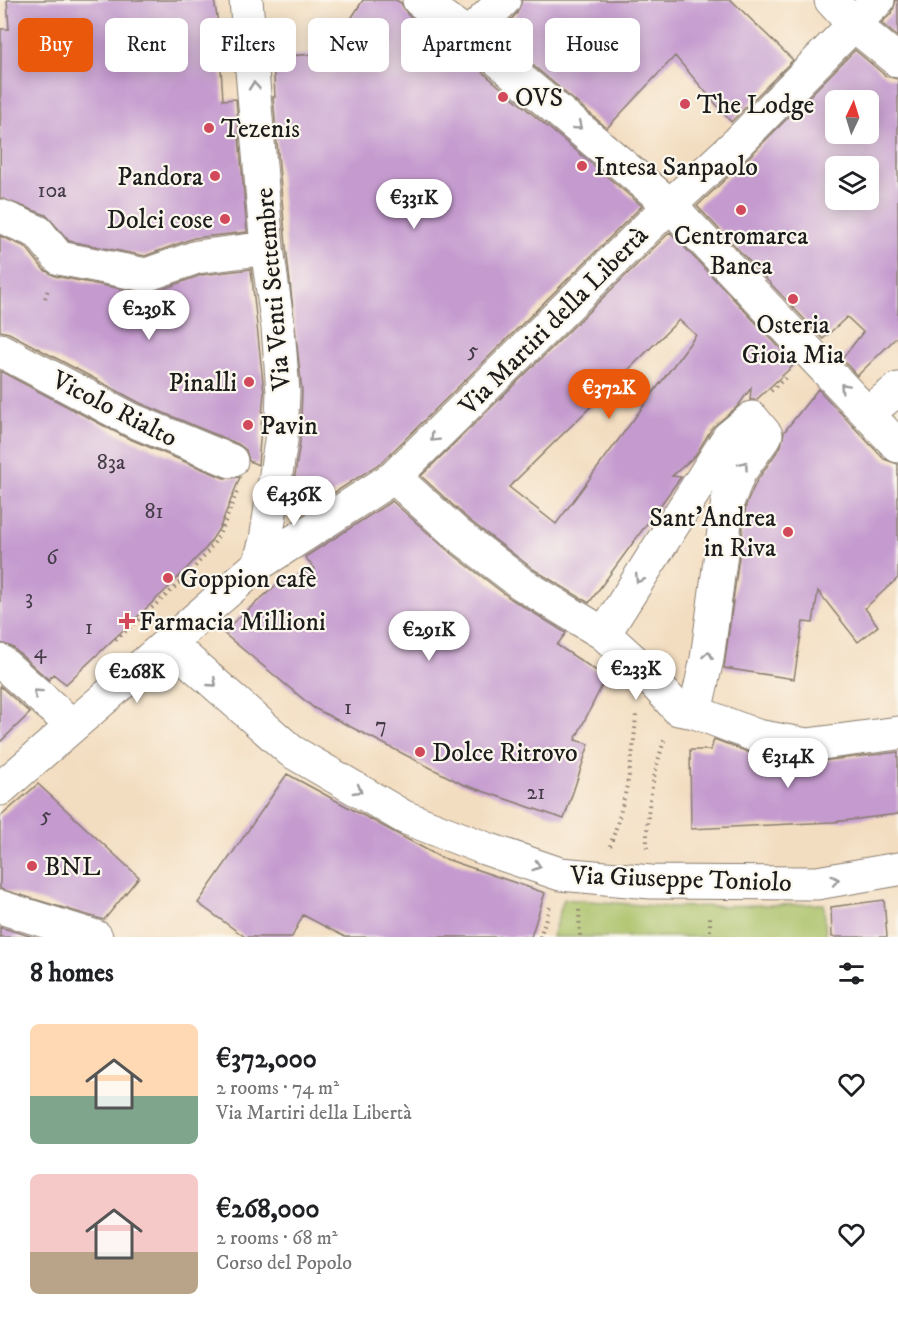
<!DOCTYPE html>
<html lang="en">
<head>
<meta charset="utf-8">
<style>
  body { margin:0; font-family:"IM FELL DW Pica",serif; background:#f6f6f6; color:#202124; height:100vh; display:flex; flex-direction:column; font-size:22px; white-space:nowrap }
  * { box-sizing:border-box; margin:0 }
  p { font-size:20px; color:#757577 }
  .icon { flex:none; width:33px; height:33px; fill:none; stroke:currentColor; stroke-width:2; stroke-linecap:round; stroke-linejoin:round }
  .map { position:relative; height:937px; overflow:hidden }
  .panel { display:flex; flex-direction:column; background:#fff; flex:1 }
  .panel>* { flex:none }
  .guide { position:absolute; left:18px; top:18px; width:862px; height:54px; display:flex; gap:12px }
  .needle { width:39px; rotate:4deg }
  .buttons { position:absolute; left:825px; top:90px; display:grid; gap:12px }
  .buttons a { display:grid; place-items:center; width:54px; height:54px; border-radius:9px; background:#fff; box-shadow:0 3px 15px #0003; font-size:30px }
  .price { position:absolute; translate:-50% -51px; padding:0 14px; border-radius:21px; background:#fff; color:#222; font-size:20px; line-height:39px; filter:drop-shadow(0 2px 3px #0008) }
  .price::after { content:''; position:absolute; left:50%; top:36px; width:18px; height:14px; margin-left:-9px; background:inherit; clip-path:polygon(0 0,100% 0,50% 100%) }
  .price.selected { background:#ea580c; color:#fff }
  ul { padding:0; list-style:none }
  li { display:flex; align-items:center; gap:18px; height:150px; padding:0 30px }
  li span { display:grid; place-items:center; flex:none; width:168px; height:120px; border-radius:9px; color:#555 }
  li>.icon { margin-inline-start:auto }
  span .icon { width:72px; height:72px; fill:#fffc; stroke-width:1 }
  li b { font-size:26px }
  h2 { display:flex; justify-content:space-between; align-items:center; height:72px; padding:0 30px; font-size:26px }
  .pill { padding:0 21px; border-radius:9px; background:#fff; box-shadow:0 3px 15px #0003; font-size:21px; line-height:54px }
  .pill.selected { background:#ea580c; color:#fff }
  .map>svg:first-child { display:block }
  .green { fill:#a9c065; stroke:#626e40; stroke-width:1.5 }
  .building { fill:#c59bcf; fill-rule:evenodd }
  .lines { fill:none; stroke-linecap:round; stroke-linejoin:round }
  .street-casing { stroke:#887c6e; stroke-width:35 }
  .path { stroke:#887c6e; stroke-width:4; stroke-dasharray:1.5 4.5; stroke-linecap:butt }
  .street { stroke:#fff; stroke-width:33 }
  .oneway { stroke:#999 }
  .poi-dot { fill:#d1495b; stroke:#fbf7ec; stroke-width:2 }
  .labels { text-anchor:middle; stroke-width:4.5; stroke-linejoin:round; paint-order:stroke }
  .number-label { font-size:22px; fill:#463c49 }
  .poi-label { font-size:26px; fill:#1c1c1c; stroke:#fbf7ec; text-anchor:start }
  .street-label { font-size:26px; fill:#1c1c1c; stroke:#fbf7ec }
</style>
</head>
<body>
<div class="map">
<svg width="898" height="937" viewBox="0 0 898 937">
  <rect width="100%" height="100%" fill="#fbf7ec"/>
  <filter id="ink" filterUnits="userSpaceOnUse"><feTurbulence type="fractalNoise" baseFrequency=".0167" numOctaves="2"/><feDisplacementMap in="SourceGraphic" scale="12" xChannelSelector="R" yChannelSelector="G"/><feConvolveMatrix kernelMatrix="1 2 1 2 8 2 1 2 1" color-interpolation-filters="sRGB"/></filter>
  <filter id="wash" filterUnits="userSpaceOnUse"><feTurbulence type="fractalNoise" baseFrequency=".008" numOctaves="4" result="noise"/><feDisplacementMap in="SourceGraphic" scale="24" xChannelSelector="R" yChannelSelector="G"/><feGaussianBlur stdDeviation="1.35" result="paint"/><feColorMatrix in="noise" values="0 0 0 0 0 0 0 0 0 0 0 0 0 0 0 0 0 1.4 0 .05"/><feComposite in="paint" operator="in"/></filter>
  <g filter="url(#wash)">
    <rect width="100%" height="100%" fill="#f3ddc0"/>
    <path class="green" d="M564 899 667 907 824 904 826 937H552Z"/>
    <g id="blocks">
      <path class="building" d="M7 0H214L218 22 223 100 236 99 247 232 194 238 145 256 69 241 46 215 0 198 1 29H9Z
        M363 0H396L401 3 408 15 456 50 642 206 382 462 323 500 294 482 300 442 302 391 286 246 273 97H275L273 57 329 53Z
        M522 0H731L793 60 731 122 675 56 607 128 504 41 503 28 517 13Z
        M896 0H898V37L881 23 892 13Z
        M855 50 886 76 898 79V336L857 376 842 359 863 332 847 317 823 339 697 206 750 156ZM836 100H868V134H836ZM836 166H868V200H836Z
        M670 232 795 364 756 400H750L751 388 738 406 712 428 695 456 672 476 681 477 589 603 533 569 469 520 421 476ZM679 320 696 335 556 524 509 487Z
        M0 236 26 247 44 270 55 276 142 293H152L201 275 251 269 264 392 258 465 249 461 246 450 238 444 140 403 9 333 0 331Z
        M0 371 125 437 224 478 240 477 220 527 207 547 170 586 66 684 53 674 49 680 12 647 0 643Z
        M818 389 884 459 898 464V578L865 608 878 626 858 642 818 591 813 623 803 622 794 679 724 668 746 505 756 482 781 446 784 432Z
        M392 501 446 549 511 599 566 633 557 645 606 677 575 740 589 744 564 819 462 784 314 708 222 632 280 582 315 569 305 557Z
        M0 686 30 713 0 742Z
        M714 739 753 754 804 763 898 752V814L833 822 691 829 690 750H711Z
        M287 774 440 857 545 893 531 937H345L303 915 292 937H245L198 903Z
        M38 784 139 877 104 920 0 889V817Z
        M884 900 887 937H832L831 907Z
        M0 927 33 937H0Z"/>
    </g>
  </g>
  <g filter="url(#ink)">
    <use href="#blocks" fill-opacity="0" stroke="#887c6e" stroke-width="1.5"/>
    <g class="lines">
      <g class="street-casing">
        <path id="street" d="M246 0 267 248 278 328 283 392 281 441 266 540 259 564
          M419 0 468 35 670 205 898 446
          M831 0 854 25 898 61
          M468 35 504 0
          M0 216 38 232 59 258 146 275 197 257 267 248
          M0 350 132 420 231 461
          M868 413 898 389
          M394 477 457 534 522 584 604 634 638 665 678 709 695 712 757 736 807 745 898 733
          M604 634 728 438 752 418 766 435 739 473 728 500 707 659 695 712
          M170 644 291 751 404 817 484 848 560 874 651 882 817 883 898 869
          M0 661 72 725
          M0 789 259 564 394 477 670 205 737 143 878 0
          M0 907 96 937"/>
      </g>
      <path class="path" d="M45 298 48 290
        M771 391 787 376
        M116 640C148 610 185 582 211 547 223 531 229 511 237 492
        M610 846C625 803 634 759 636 713
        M647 848C646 810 653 774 665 738
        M579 910 580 937
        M540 937 550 906
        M710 937V914"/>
      <use href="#street" class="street"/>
    </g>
    <defs><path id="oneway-chevron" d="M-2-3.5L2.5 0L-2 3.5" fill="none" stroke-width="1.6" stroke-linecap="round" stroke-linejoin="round" transform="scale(1.5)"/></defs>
    <g class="oneway">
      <use href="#oneway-chevron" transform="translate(254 86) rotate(-95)"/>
      <use href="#oneway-chevron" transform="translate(578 126) rotate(40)"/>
      <use href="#oneway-chevron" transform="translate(844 387) rotate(-133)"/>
      <use href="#oneway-chevron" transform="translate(434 438) rotate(135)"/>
      <use href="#oneway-chevron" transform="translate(744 465) rotate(-55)"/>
      <use href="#oneway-chevron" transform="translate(639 579) rotate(122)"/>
      <use href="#oneway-chevron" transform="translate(708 655) rotate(-81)"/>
      <use href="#oneway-chevron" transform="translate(213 683) rotate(41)"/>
      <use href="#oneway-chevron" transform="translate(37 693) rotate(-138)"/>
      <use href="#oneway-chevron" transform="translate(358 790) rotate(30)"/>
      <use href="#oneway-chevron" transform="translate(537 866) rotate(18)"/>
      <use href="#oneway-chevron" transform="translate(835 880) rotate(-10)"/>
    </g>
  </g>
  <g class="poi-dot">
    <circle cx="503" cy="97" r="6"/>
    <circle cx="685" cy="104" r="6"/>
    <circle cx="209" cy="128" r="6"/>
    <circle cx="582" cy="166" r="6"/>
    <circle cx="215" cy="176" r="6"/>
    <circle cx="741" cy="210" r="6"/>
    <circle cx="225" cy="219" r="6"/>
    <circle cx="793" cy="299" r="6"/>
    <circle cx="249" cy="382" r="6"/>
    <circle cx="248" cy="425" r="6"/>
    <circle cx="788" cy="532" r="6"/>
    <circle cx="168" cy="578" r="6"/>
    <path d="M124 612h6v6h6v6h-6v6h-6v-6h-6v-6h6z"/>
    <circle cx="420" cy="752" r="6"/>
    <circle cx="32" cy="866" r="6"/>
  </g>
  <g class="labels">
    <g class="number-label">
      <text x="52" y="197">10a</text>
      <text x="473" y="357">5</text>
      <text x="111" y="469">83a</text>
      <text x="154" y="518">81</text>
      <text x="52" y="564">6</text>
      <text x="29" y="604">3</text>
      <text x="89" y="634">1</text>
      <text x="40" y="658">4</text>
      <text x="348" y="714">1</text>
      <text x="381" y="732">7</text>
      <text x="536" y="799">21</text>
      <text x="46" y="822">5</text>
    </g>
    <g class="poi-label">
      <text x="515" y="106">OVS</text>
      <text x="697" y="113">The Lodge</text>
      <text x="221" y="137">Tezenis</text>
      <text x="594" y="175">Intesa Sanpaolo</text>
      <text x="203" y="185" text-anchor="end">Pandora</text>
      <text x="213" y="228" text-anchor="end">Dolci cose</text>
      <text x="741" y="244" text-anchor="middle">Centromarca<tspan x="741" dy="30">Banca</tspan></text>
      <text x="793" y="333" text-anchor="middle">Osteria<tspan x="793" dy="30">Gioia Mia</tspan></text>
      <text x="237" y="391" text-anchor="end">Pinalli</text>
      <text x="260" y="434">Pavin</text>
      <text x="776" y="526" text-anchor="end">Sant'Andrea<tspan x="776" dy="30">in Riva</tspan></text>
      <text x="180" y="587">Goppion cafè</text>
      <text x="139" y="630">Farmacia Millioni</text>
      <text x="432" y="761">Dolce Ritrovo</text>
      <text x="44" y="875">BNL</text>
    </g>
    <g class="street-label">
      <text transform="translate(272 289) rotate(-95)" y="9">Via Venti Settembre</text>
      <text transform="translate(553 320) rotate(-45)" y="9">Via Martiri della Libertà</text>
      <text transform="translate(115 408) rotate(27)" y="9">Vicolo Rialto</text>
      <text transform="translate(681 878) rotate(2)" y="9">Via Giuseppe Toniolo</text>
    </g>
  </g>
</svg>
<div class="buttons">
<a><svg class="needle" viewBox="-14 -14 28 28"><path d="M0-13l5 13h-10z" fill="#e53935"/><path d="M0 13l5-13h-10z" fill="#757577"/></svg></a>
<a><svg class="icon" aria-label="layers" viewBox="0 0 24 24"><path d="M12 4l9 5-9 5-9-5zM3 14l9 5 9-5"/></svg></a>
</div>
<b class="price" style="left:414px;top:230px">€331K</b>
<b class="price" style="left:149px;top:341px">€239K</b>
<b class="price selected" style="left:609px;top:420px">€372K</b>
<b class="price" style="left:294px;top:527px">€436K</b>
<b class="price" style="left:429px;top:662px">€291K</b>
<b class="price" style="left:636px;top:701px">€233K</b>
<b class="price" style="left:137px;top:704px">€268K</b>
<b class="price" style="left:788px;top:789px">€314K</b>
<div class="guide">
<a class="pill selected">Buy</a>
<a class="pill">Rent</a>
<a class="pill">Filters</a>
<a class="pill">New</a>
<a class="pill">Apartment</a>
<a class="pill">House</a>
</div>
</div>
<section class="panel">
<h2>8 homes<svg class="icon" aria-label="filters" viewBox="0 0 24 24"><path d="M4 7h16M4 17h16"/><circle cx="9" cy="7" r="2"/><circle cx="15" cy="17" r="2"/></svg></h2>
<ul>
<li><span style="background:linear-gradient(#ffd9b3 60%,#7fa58c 0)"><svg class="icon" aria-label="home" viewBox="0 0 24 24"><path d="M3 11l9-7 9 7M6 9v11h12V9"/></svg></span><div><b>€372,000</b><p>2 rooms · 74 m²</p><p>Via Martiri della Libertà</p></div><svg class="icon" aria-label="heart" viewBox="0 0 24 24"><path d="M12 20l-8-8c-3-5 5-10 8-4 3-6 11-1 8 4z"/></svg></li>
<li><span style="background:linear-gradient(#f6c9c9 65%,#b9a48a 0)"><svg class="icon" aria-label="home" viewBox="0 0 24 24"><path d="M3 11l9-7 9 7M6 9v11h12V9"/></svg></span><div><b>€268,000</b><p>2 rooms · 68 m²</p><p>Corso del Popolo</p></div><svg class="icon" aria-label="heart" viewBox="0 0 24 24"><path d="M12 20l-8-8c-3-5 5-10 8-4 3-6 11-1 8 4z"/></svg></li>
</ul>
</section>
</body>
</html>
